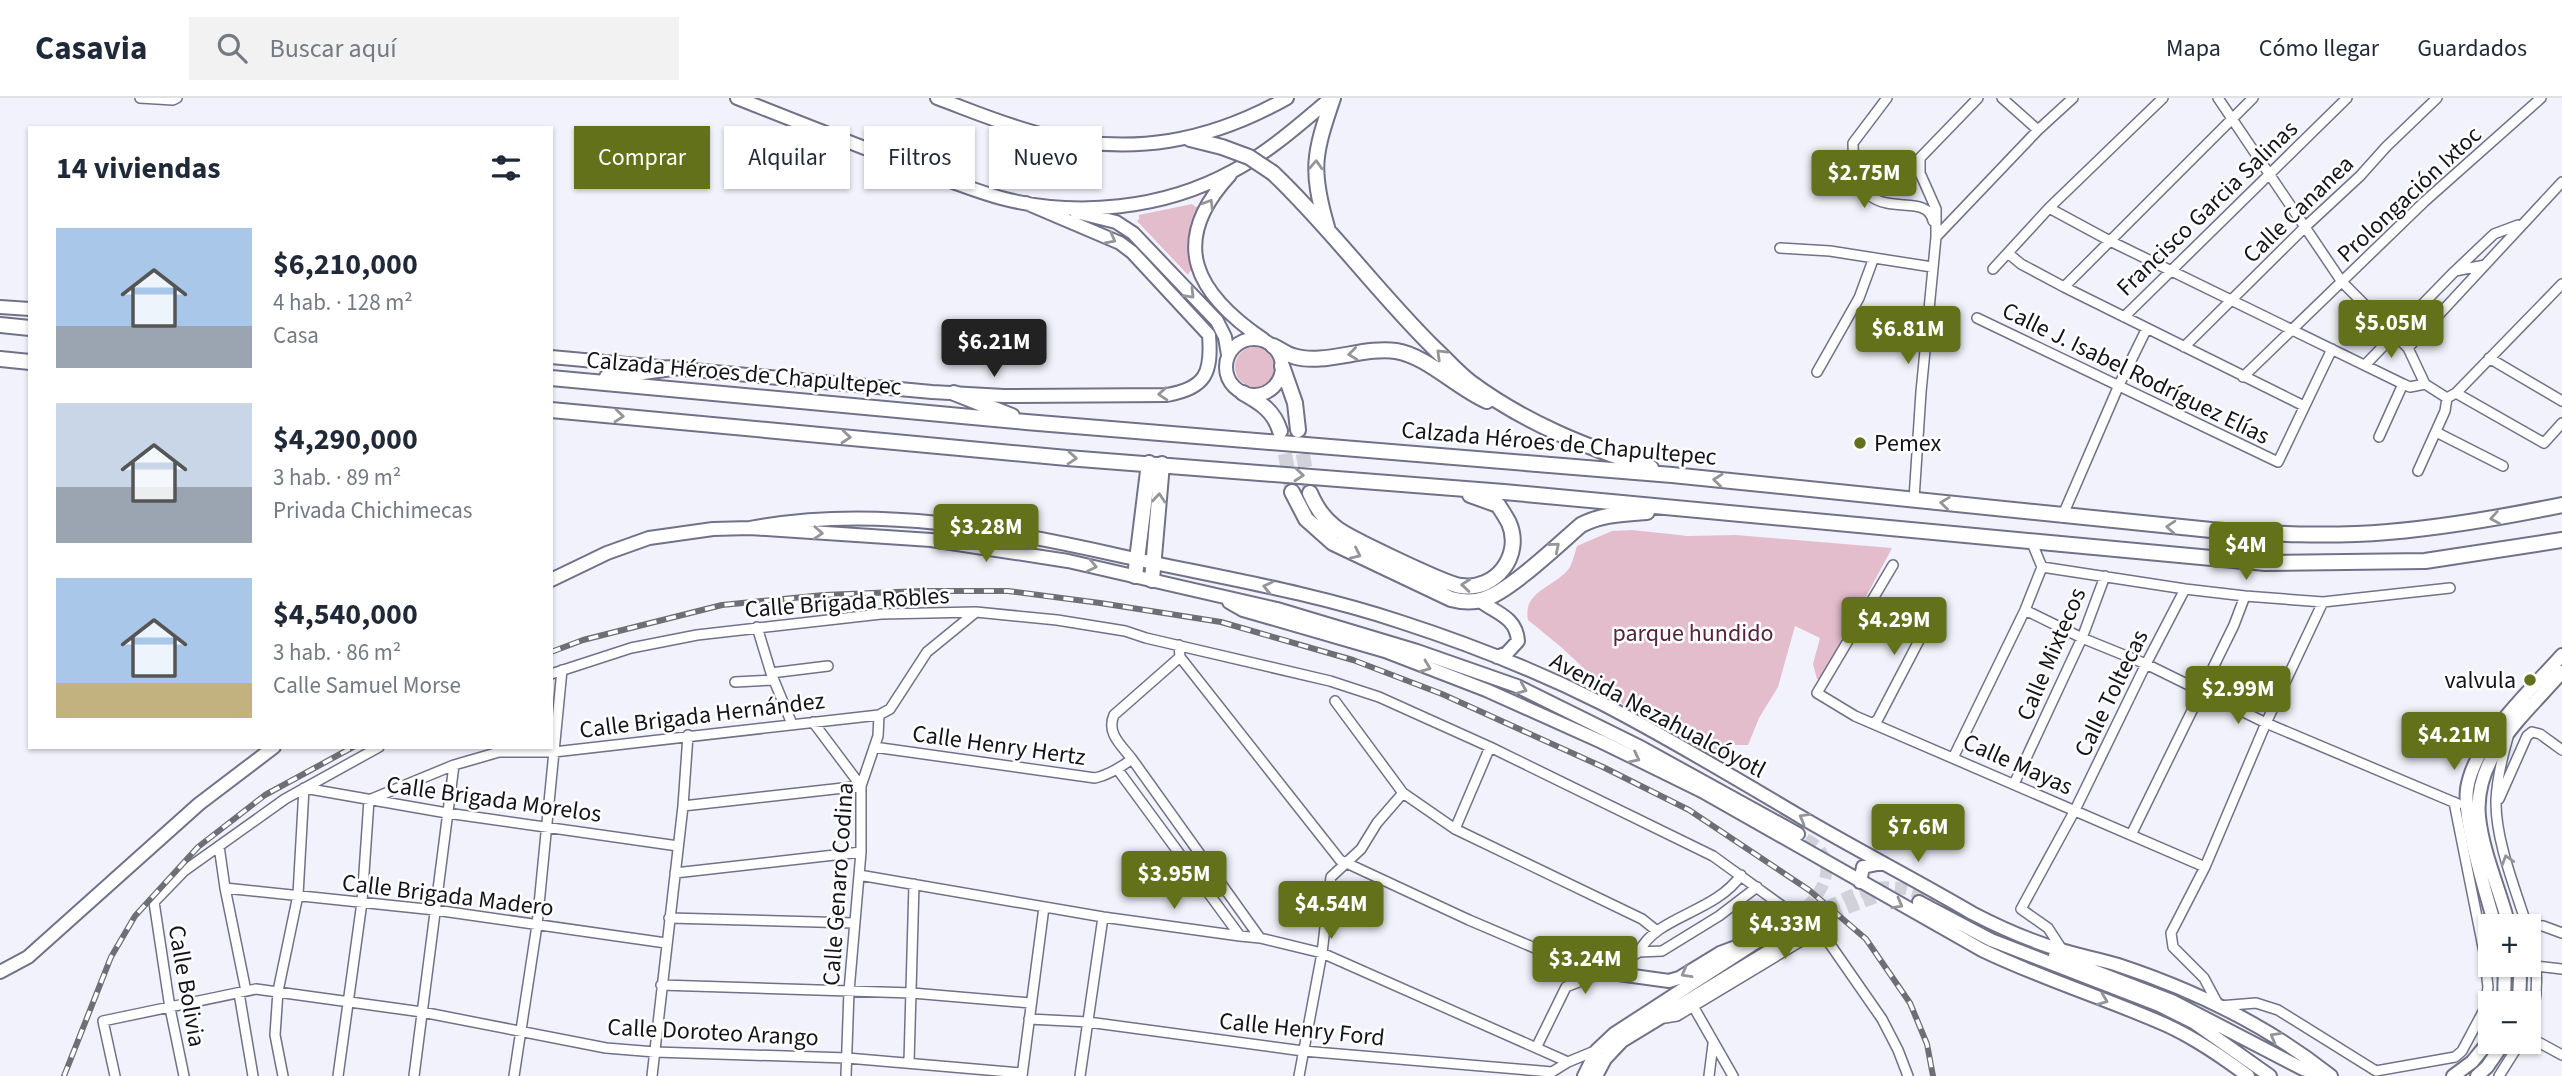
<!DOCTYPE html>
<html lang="es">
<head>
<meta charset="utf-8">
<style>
  body { margin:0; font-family:"Source Sans 3",sans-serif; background:#f2f2f3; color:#1f2937; height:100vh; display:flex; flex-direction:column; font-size:26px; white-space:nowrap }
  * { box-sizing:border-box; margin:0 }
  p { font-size:23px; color:#747a83 }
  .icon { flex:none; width:38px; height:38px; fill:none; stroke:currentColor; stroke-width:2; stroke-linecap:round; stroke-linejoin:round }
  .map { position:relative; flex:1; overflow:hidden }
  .side { position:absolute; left:28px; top:28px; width:525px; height:623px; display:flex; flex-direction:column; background:#fff; border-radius:0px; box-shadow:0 2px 5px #0004 }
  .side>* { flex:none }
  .banner { position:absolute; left:574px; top:28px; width:665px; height:63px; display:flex; gap:14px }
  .controls { position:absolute; left:2478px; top:816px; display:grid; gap:14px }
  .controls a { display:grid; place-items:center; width:63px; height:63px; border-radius:0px; background:#fff; box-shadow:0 2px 5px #0004; font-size:35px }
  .price { position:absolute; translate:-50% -60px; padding:0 16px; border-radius:7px; background:#64711b; color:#fff; font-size:23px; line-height:46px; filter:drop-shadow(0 2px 4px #0008) }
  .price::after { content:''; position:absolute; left:50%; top:42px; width:21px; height:16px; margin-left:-10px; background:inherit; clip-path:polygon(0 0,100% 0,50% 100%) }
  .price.active { background:#222; color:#fff }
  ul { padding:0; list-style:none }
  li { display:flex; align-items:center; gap:21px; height:175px; padding:0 28px }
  li span { display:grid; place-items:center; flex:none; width:196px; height:140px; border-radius:0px; color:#555 }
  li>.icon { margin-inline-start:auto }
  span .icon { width:84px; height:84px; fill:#fffc; stroke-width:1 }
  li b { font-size:30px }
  h2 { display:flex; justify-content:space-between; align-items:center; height:84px; padding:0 28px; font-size:30px }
  .tag { padding:0 24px; border-radius:0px; background:#fff; box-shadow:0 2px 5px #0004; font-size:24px; line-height:63px }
  .tag.active { background:#64711b; color:#fff }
  header { display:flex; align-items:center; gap:42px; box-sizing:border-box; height:98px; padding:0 35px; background:#fff; border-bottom:2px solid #e0e1e3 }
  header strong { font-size:33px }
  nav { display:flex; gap:38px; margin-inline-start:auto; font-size:24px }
  .search { width:490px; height:63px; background:#f2f2f3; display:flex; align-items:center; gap:18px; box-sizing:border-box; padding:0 24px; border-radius:0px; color:#747a83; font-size:26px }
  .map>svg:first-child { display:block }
  .green { fill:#e3bdcc }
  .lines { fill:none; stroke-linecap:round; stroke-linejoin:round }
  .secondary-tunnel { stroke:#d1d1da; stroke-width:12; stroke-dasharray:12 6; stroke-linecap:butt }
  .primary-tunnel { stroke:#d1d1da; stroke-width:14; stroke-dasharray:14 7; stroke-linecap:butt }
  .street-casing { stroke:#717188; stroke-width:12 }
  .secondary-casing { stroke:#717188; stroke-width:16 }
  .primary-casing { stroke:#717188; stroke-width:18 }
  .street { stroke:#fff; stroke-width:9 }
  .secondary { stroke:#fff; stroke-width:12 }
  .primary { stroke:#fff; stroke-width:14 }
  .rail-casing { stroke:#6e6e77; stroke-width:6 }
  .rail { stroke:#fff; stroke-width:3.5; stroke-dasharray:10; stroke-linecap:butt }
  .primary-bridge-casing { stroke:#717188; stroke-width:18; stroke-linecap:butt }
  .primary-bridge { stroke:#fff; stroke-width:14 }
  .oneway { stroke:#959598 }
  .poi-dot { fill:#64711b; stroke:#fff; stroke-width:2.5 }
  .labels { text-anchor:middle; stroke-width:5; stroke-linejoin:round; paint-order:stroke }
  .street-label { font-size:24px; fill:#13131b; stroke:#fff }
  .poi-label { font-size:24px; fill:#13131b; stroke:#fff; text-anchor:start }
  .park-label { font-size:24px; fill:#57233c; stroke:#fff }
</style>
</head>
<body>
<header>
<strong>Casavia</strong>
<div class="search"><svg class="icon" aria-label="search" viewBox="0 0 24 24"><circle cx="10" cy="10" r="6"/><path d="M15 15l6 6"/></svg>Buscar aquí</div>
<nav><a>Mapa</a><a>Cómo llegar</a><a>Guardados</a></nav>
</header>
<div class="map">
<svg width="2562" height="978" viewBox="0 0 2562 978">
  <rect width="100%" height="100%" fill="#f2f2fc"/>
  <path class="green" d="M1192 106 1196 109 1199 107C1190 132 1190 148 1194 174L1190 173 1188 177 1137 123 1139 121V117Z
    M1235 269a20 20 0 1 1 40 0a20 20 0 1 1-40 0Z
    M1632 432 1688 438 1736 437 1892 450 1822 581H1817L1813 566 1820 540 1795 528 1778 589 1759 620 1748 647H1732L1724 660 1685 637 1629 612 1561 549 1528 522C1522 492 1557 489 1570 469 1573 463 1575 454 1577 448L1612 433Z"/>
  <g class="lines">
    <path class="secondary-tunnel" d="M1791 821C1812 807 1839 780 1820 752 1815 745 1805 741 1798 736
      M1795 826C1847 801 1876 772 1934 802
      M1799 835 1842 812 1881 797"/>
    <path class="primary-tunnel" d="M1281 335 1292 394
      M1299 335 1310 395"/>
    <g class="street-casing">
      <path id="street" d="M140 0 173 2 177 0
        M1887 0 1853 45C1853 140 1926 86 1933 123
        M2002 0 2038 32
        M2218 0 2342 184 2408 250 2425 286 2447 300 2456 295 2562 186
        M2049 110 2110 143 2403 286 2410 289 2425 286
        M1936 139 2038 32 2073 0
        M1780 150 1830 153 1932 169
        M2009 156 2021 166 2064 189 2304 308
        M1993 171 2049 110 2163 0
        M2455 173 2485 167
        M2064 189 2253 0
        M2124 219 2347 0
        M1977 220 2278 364 2332 251
        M2410 247 2407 233 2413 216 2454 174 2494 136 2518 127
        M2184 249 2305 129 2360 78 2386 49 2437 0
        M2408 250 2562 84
        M2489 260 2562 303
        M2365 267 2395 236
        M1817 274 1859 200 1873 162
        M2243 279 2424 104 2541 0
        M2456 295 2544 345 2562 325
        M2436 334 2503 368
        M2379 339 2403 286
        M2418 373 2445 313 2447 300
        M1914 401 1921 294 1936 139V111L1920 75V60L1978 0
        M2062 419 2119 287 2147 230
        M1893 467 1817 595 1855 618 2205 769
        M2042 469 2185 491 2245 498 2323 504 2450 490
        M2323 504 2266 625 2205 769 2171 835 2173 849 2204 880 2219 908 2256 905 2278 912 2376 973 2455 959 2462 953 2485 910 2488 889 2484 854 2454 704
        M2025 512 2082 540 2146 566 2266 625 2458 706
        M757 529 771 575 792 626
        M1179 547 1180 559 1340 762 1469 822 1577 868 1604 874
        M771 575 828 568
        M551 576 631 550 697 537 881 516 976 514 1057 522 1125 533 1146 540 1330 583 1379 599 1490 649 1713 758 1825 839 1882 921 1898 952 1908 978
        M735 584 774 582
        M1335 603 1403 695 1455 731 1642 821 1657 833
        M813 624 861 688
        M1874 625 1878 621 1936 510
        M2508 639C2502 660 2497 680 2496 702 2495 741 2515 790 2527 828
        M874 649 1095 680C1109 677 1120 670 1132 661 1121 647 1106 635 1114 617L1180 559
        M1954 658 2025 512 2042 469 2032 445
        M1132 661 1260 840
        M1118 672 1240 838 1260 840 1322 855 1568 964 1597 952
        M2014 686 2082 540 2105 478
        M304 690 447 715 678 748
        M2499 701 2527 638 2532 634 2540 636 2562 652
        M683 708 861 688
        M1455 731 1490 649
        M2131 737 2234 527 2245 498
        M219 748 225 790 246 893
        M675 775 861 754
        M859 777 1103 819 1240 838
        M225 790 435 812 666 845
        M669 820 854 825
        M2526 827 2543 828 2562 835
        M2529 834C2538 863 2540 898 2529 927
        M2063 853 2048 830 2021 811 2075 712 2146 566 2185 491
        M1639 854C1656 818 1715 815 1741 777
        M2535 868 2562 871
        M661 887 912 895 1031 905
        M239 895 253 978
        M1693 908 1733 978
        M1665 920 1677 918 1818 833
        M1029 921 1088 924 1303 953 1552 974 1568 964
        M2529 939 2562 957
        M1537 948 1566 889 1604 874 1639 854 1662 853 1719 818 1757 789
        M909 964 914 786
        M115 978 103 923 256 891 422 914 606 950 655 954 847 960 1022 975
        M184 978 170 910 154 804 184 773 285 701 379 649
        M283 978 275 937 278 893 298 797 304 690
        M338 978 362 804 369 702 454 667 499 654H554L879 617
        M414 978 454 667
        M514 978 537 827 562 572
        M652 978 683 708 688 637
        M846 978 849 893 861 754V688L878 638 879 617 890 611 927 554 976 514
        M1022 978 1044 809
        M1080 978 1103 819
        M1299 978 1322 855 1331 779 1361 751 1377 725 1403 695
        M1709 978 1713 946
        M2499 978 2521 943"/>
    </g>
    <g class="secondary-casing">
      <path id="secondary" d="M737 0C790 21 843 42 896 62 930 75 965 90 1001 100 1077 120 1164 111 1233 73 1269 54 1300 26 1331 0
        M937 0C972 13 1007 28 1044 37 1132 58 1209 44 1287 0
        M1230 77C1167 145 1196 196 1264 242
        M1076 114 1116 124 1133 135 1217 223 1225 239 1228 257
        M0 209 30 211
        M1226 269a28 28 0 1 1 56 0a28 28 0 1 1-56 0Z
        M551 259 932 294 1004 298 1167 297C1206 290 1212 275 1209 237L1132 154 1120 145 1026 105
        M750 430C875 406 1003 431 1126 459 1218 479 1311 494 1401 524 1469 546 1537 573 1601 605 1669 640 1735 680 1801 719 1857 752 1916 782 1972 815 2001 830 2030 843 2061 852 2080 858 2099 861 2118 867 2194 892 2268 928 2331 978
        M551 482 607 455 649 440 713 431 750 430 931 442 1068 463 1277 511 1417 553 1517 588 1642 650 1798 736
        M1479 502C1495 515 1516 518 1518 543L1507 555 1497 559
        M1229 504 1243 512 1385 553 1486 592 1602 644 1702 693 1982 852C2042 881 2105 900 2166 927 2195 940 2222 959 2248 978
        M1860 784 1863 769 1882 765
        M1919 804 1991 842 2159 907 2195 925 2270 978
        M2495 828C2486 794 2463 725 2467 691 2474 643 2530 593 2562 557
        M2509 828C2500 792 2483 756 2479 719 2473 658 2526 616 2562 574
        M2055 858 2172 903 2303 971 2326 978
        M2519 866 2520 879 2519 905
        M0 874 28 859 199 706 274 649
        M1604 874 1669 883 1679 880 1720 855 1747 845
        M2504 905 2505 866
        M1584 978 1597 952 1614 936 1790 822
        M1596 978 1605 961 1622 943 1799 835
        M2453 978 2472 964 2490 942
        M2477 978 2487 969 2505 943"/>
    </g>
    <g class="primary-casing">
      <path id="primary" d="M1190 41 1222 49
        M1273 75C1331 130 1378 195 1435 251 1446 261 1457 274 1470 284 1525 325 1586 349 1651 370
        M1327 129C1310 71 1314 56 1333 0
        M0 227 30 230
        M1273 248C1280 251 1286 256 1293 258 1323 268 1364 248 1396 253 1427 258 1457 290 1487 303
        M0 261 30 264
        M1282 268 1295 305 1298 332
        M607 279 672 270
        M551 280 1026 324 1672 377 2211 432C2269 436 2329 439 2388 434 2446 429 2504 419 2562 407
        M954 295 1012 318
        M1243 295C1261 305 1274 313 1280 333
        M551 312 1067 360 1504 394 2265 465 2425 463 2562 442
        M1292 394 1306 421 1333 445 1451 501C1462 504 1473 505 1484 501 1509 494 1559 446 1581 427 1602 416 1623 416 1647 414
        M1310 395C1316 409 1323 420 1335 429 1346 439 1448 487 1461 488 1496 493 1523 457 1509 425 1506 419 1502 413 1498 407L1470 397
        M1135 478 1149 365
        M1152 482 1162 366"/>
    </g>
    <use href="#street" class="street"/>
    <use href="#secondary" class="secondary"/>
    <use href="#primary" class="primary"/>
    <g class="rail-casing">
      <path id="rail" d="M551 554 583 542 722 507 824 497 921 493H1008L1100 505 1221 524 1353 562 1442 596 1603 669 1689 712 1809 792 1866 841 1910 905 1927 946 1933 978
        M64 978 111 859 135 818 198 749 265 697 353 649"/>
    </g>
    <use href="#rail" class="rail"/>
    <g class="primary-bridge-casing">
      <path id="primary-bridge" d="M1222 49 1249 59 1273 75"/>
    </g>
    <use href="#primary-bridge" class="primary-bridge"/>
  </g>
  <defs><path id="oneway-chevron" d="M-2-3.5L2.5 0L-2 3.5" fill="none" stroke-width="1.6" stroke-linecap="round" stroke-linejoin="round" transform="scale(1.75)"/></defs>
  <g class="oneway">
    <use href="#oneway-chevron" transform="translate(1316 67) rotate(-87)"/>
    <use href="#oneway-chevron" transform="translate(1209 106) rotate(-58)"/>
    <use href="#oneway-chevron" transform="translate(1111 141) rotate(28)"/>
    <use href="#oneway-chevron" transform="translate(1190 196) rotate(46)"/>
    <use href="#oneway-chevron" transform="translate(1353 256) rotate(173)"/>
    <use href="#oneway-chevron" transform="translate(1441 256) rotate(-136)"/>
    <use href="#oneway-chevron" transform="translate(1163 296) rotate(176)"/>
    <use href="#oneway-chevron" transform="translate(619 318) rotate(5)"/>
    <use href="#oneway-chevron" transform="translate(846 339) rotate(5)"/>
    <use href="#oneway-chevron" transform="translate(1072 360) rotate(4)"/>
    <use href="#oneway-chevron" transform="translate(1299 377) rotate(5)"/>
    <use href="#oneway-chevron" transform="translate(1718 382) rotate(-174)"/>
    <use href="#oneway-chevron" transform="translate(1159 400) rotate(-85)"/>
    <use href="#oneway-chevron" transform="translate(1945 405) rotate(-173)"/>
    <use href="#oneway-chevron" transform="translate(2495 420) rotate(170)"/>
    <use href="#oneway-chevron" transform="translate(2171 429) rotate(-176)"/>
    <use href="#oneway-chevron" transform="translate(818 435) rotate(3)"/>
    <use href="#oneway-chevron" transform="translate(1555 449) rotate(-40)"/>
    <use href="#oneway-chevron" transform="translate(1356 456) rotate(25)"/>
    <use href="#oneway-chevron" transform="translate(1092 468) rotate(13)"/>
    <use href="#oneway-chevron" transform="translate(1466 487) rotate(-175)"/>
    <use href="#oneway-chevron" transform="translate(1268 489) rotate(-167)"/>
    <use href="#oneway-chevron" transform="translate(1426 569) rotate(21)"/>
    <use href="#oneway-chevron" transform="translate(1522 591) rotate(23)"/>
    <use href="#oneway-chevron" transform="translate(1635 660) rotate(26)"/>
    <use href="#oneway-chevron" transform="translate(1804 720) rotate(-151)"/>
    <use href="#oneway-chevron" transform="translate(2507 762) rotate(-107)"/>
    <use href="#oneway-chevron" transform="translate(1898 806) rotate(29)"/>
    <use href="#oneway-chevron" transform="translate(1686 875) rotate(151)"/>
    <use href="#oneway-chevron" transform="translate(2103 902) rotate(21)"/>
    <use href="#oneway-chevron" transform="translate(2275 939) rotate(-151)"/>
  </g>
  <g class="poi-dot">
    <circle cx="1860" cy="345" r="7"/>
    <circle cx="2530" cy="582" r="7"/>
  </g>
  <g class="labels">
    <g class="street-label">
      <text transform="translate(2409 96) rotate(-43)" y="8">Prolongación Ixtoc</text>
      <text transform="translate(2207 110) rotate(-44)" y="8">Francisco Garcia Salinas</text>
      <text transform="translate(2298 111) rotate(-44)" y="8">Calle Cananea</text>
      <text transform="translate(744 275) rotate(5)" y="8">Calzada Héroes de Chapultepec</text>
      <text transform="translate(2136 275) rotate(26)" y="8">Calle J. Isabel Rodríguez Elías</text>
      <text transform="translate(1559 345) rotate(5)" y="8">Calzada Héroes de Chapultepec</text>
      <text transform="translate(847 504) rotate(-4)" y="8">Calle Brigada Robles</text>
      <text transform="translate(2051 556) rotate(-67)" y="8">Calle Mixtecos</text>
      <text transform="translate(2111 595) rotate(-64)" y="8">Calle Toltecas</text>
      <text transform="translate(702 617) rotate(-7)" y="8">Calle Brigada Hernández</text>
      <text transform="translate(1658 617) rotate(28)" y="8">Avenida Nezahualcóyotl</text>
      <text transform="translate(999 647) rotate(8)" y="8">Calle Henry Hertz</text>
      <text transform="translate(2018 666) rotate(24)" y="8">Calle Mayas</text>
      <text transform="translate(494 701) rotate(8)" y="8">Calle Brigada Morelos</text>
      <text transform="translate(838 786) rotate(-86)" y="8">Calle Genaro Codina</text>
      <text transform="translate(448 797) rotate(7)" y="8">Calle Brigada Madero</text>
      <text transform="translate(187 888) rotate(80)" y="8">Calle Bolivia</text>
      <text transform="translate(1302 931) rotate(6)" y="8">Calle Henry Ford</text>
      <text transform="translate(713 934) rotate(3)" y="8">Calle Doroteo Arango</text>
    </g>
    <g class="poi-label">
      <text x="1874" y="353">Pemex</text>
      <text x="2516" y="590" text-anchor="end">valvula</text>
    </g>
    <g class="park-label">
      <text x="1693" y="543">parque hundido</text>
    </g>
  </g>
</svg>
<div class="controls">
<a>+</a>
<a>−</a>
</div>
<b class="price" style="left:1864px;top:112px">$2.75M</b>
<b class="price" style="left:2391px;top:262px">$5.05M</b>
<b class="price" style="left:1908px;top:268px">$6.81M</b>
<b class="price active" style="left:994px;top:281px">$6.21M</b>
<b class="price" style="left:986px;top:466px">$3.28M</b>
<b class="price" style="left:2246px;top:484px">$4M</b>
<b class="price" style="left:1894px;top:559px">$4.29M</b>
<b class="price" style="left:2238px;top:628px">$2.99M</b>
<b class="price" style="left:2454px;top:674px">$4.21M</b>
<b class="price" style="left:1918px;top:766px">$7.6M</b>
<b class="price" style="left:1174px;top:813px">$3.95M</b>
<b class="price" style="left:1331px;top:843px">$4.54M</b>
<b class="price" style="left:1785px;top:863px">$4.33M</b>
<b class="price" style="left:1585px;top:898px">$3.24M</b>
<div class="banner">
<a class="tag active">Comprar</a>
<a class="tag">Alquilar</a>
<a class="tag">Filtros</a>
<a class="tag">Nuevo</a>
</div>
<section class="side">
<h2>14 viviendas<svg class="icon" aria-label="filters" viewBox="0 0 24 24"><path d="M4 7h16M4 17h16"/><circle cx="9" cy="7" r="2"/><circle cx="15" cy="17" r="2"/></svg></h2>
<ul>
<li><span style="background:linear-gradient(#a9c7e8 70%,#9aa5b1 0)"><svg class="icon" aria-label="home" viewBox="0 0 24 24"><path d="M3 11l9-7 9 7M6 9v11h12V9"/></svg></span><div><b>$6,210,000</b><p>4 hab. · 128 m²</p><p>Casa</p></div></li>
<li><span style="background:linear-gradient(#c9d6e8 60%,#9aa5b1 0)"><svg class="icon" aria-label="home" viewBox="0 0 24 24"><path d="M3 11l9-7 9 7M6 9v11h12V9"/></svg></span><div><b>$4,290,000</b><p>3 hab. · 89 m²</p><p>Privada Chichimecas</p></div></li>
<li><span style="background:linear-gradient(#a9c7e8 75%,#c2b280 0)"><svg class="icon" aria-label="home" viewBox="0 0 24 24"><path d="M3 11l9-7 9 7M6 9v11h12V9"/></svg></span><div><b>$4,540,000</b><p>3 hab. · 86 m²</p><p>Calle Samuel Morse</p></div></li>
</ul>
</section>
</div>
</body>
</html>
